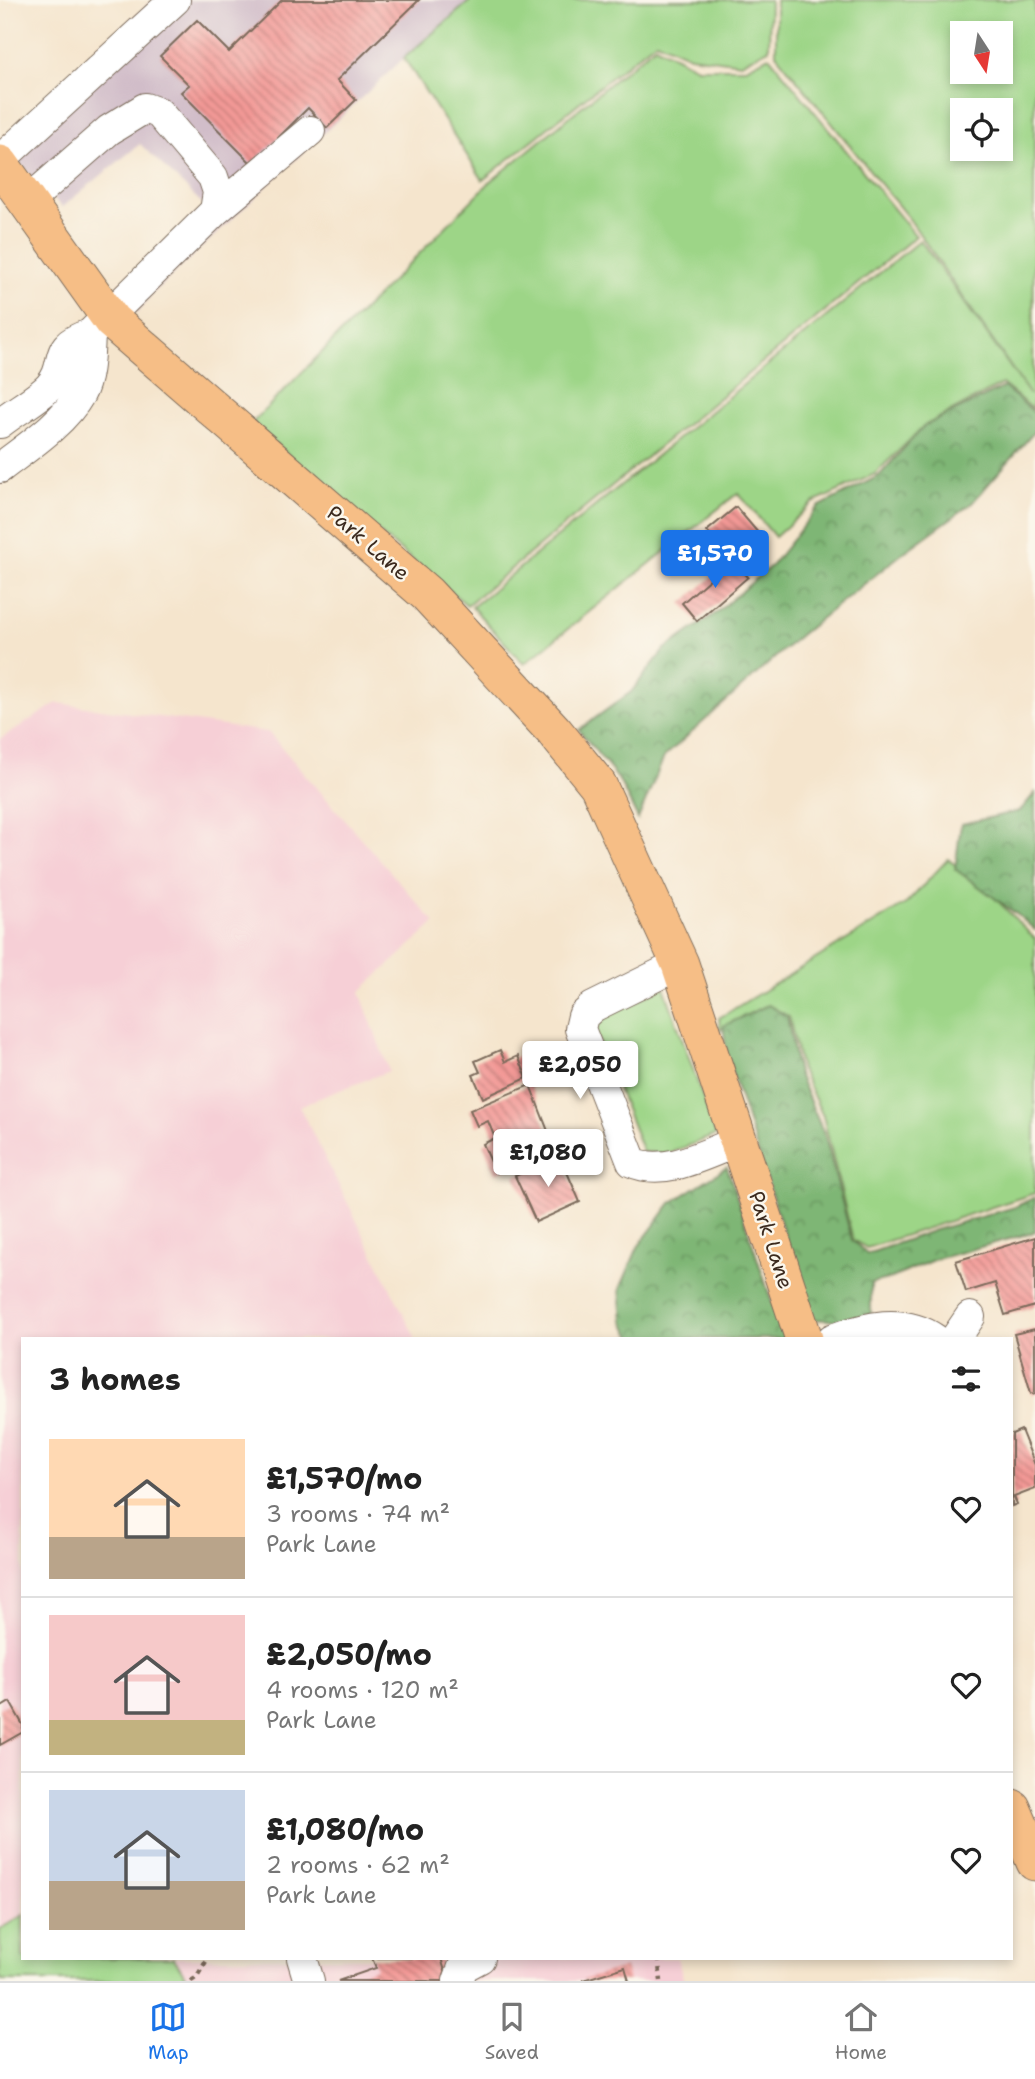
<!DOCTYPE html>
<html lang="en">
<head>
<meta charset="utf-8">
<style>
  body { margin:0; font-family:"Shantell Sans",sans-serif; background:#f6f6f6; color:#222; height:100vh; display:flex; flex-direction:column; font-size:26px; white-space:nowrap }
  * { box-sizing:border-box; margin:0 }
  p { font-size:23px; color:#767676 }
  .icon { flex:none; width:38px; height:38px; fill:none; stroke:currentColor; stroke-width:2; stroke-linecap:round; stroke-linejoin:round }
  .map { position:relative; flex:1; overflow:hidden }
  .drawer { position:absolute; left:21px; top:1337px; width:992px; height:623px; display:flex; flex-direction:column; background:#fff; border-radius:0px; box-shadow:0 4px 10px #0003 }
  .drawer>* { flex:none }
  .needle { width:46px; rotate:168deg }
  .controls { position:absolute; left:950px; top:21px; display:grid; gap:14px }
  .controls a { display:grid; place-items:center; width:63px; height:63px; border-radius:0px; background:#fff; box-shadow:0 4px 10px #0003; font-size:35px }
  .price { position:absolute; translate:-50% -60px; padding:0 16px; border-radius:7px; background:#fff; color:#222; font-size:23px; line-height:46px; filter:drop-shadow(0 2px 4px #0008) }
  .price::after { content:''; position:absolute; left:50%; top:42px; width:21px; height:16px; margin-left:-10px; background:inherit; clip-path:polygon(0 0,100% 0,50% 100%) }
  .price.current { background:#1a73e8; color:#fff }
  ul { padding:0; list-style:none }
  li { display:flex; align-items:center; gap:21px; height:175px; padding:0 28px }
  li+li { border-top:2px solid #e0e0e0 }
  li span { display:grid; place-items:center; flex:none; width:196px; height:140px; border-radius:0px; color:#555 }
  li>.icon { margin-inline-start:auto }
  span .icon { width:84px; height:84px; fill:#fffc; stroke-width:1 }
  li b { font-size:30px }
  h2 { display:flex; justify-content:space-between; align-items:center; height:84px; padding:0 28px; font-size:30px }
  .menu { display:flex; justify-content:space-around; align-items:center; height:98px; border-top:2px solid #e0e0e0; background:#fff; font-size:19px; color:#767676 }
  .menu a { display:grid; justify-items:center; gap:4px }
  .menu .current { color:#1a73e8 }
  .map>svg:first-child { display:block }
  .built { fill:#f6cfd6 }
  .industrial { fill:#d1bdc9 }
  .green { fill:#9dd587; stroke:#6c8052; stroke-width:2; fill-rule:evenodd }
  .forest { fill:url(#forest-crowns); stroke:#5c7049; stroke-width:2 }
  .building { fill:url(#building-back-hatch) }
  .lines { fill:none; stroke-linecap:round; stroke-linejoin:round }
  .minor-casing { stroke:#7c6b5b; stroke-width:32 }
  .major-casing { stroke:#7c6b5b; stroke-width:39 }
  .path { stroke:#7c6b5b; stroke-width:4.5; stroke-dasharray:5 5; stroke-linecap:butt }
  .minor { stroke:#fff; stroke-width:30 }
  .major { stroke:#f6be86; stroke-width:37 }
  .labels { text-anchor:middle; stroke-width:5; stroke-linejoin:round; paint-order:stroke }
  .street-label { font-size:21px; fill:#3b2a1e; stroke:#fbf7ec }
</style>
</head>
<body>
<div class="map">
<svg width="1035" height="1981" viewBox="0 0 1035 1981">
  <defs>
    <pattern id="forest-crowns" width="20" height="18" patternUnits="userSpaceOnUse" patternTransform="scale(1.75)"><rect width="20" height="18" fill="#7eb674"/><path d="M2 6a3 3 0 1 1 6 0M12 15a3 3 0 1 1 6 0" fill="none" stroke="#68945f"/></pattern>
    <pattern id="building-back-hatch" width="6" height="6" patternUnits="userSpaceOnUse" patternTransform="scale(1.75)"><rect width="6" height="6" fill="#f39996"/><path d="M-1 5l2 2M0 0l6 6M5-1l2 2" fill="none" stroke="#c67d7a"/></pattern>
  </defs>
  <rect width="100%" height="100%" fill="#fbf7ec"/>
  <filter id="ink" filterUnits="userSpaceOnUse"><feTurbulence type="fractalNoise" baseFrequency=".0143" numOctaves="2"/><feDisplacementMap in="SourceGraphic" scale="14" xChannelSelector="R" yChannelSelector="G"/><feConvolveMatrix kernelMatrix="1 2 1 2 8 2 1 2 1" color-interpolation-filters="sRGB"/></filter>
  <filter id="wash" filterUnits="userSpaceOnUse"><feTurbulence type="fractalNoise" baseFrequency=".00686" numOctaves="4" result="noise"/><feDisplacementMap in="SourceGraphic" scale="28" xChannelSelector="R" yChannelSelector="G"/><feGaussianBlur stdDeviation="1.57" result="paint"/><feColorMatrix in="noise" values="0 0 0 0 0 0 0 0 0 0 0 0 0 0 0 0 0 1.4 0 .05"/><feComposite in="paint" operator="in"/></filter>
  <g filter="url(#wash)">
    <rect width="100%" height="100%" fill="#f5e5cd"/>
    <path class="built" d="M57 703 268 732 435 923 360 992 389 1071 299 1106 416 1339H23V1958H677L684 1981H0V739Z"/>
    <path class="industrial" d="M153 0H471L404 58 152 294 137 313 124 282 205 206 140 144 62 207 0 144Z"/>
    <path class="green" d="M471 0H770L769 49 741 63 690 56 656 41 483 180 404 58Z
      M776 0H1035L1033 409 1002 384 924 426 875 474 813 503 775 537 738 493 524 664 472 607 920 240 1030 395 910 220 776 54ZM962 33H1001V72H962ZM962 110H1001V149H962Z
      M655 46 697 68H746L769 56 916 236 467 605 328 491 252 423 489 183Z
      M948 859 994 897 1035 939V1193L867 1248 853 1240 823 1116 801 1070 789 1017 768 1005 720 1030 719 1018 907 903Z
      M664 987 716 1135 667 1154 643 1152 594 1028 609 1013Z
      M23 1915V1958H174L188 1981H2L0 1977V1929Z"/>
    <path class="forest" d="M1004 387 1035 413V431L972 503 903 553 800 635 664 757 638 819 619 780 579 730 631 692 665 649 716 613 772 565 818 507 879 476 924 426Z
      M1035 793V930L1019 916 955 869 961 824 1020 811Z
      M768 1005 787 1016 798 1074 825 1136 852 1240 867 1254 935 1230 1015 1207 1035 1197V1232L933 1260 892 1278 871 1283V1316L855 1322 812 1319 727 1057 723 1026Z
      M727 1167 773 1306 785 1339H633L623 1320 620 1289 638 1247 671 1203Z"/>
    <g id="blocks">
      <path class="building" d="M282 0H419L337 80 356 100 327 128 308 108 252 164 181 92 189 85 160 56 197 20 229 52Z
        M736 507 759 534 730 559 707 531Z
        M733 559 748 577 697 621 682 603Z
        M500 1050 505 1062 518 1056 527 1078 483 1098 473 1075 480 1072 475 1061Z
        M530 1085 555 1149 496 1173 483 1144 495 1138 488 1121 477 1126 470 1110Z
        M560 1156 580 1202 536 1222 515 1176Z
        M1035 1237V1306L1005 1315 995 1283 966 1292 956 1261Z
        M1035 1329V1394L1031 1393 1014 1334Z
        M1021 1430 1035 1465V1489L1014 1497 1017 1504 1012 1506V1434Z
        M10 1702 23 1725V1732L0 1745V1708Z
        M372 1958H441L448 1981H338L376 1968Z
        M625 1967 629 1981H583V1980Z"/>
    </g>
  </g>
  <g filter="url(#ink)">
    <use href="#blocks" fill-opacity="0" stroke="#7c6b5b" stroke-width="2"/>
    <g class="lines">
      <g class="minor-casing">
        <path id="minor" d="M0 160 175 0
          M215 211 310 131
          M0 423C15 411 36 400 49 387 70 364 49 346 90 334
          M0 468C27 447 63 424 80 394 89 378 89 353 90 334L215 211 218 192 213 177 159 113 145 108 109 130 27 202
          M680 964 593 1007 583 1016 580 1029 632 1162C665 1177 707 1153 739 1141
          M832 1339C865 1327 903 1317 935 1339
          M955 1339 970 1317
          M302 1958 309 1981
          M458 1981 463 1967 480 1958"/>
      </g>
      <g class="major-casing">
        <path id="major" d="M0 164 112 321 427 594 554 731 598 785 680 964 804 1339
          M1012 1808 1035 1862"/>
      </g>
      <path class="path" d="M658 1958 661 1981
        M191 1981 196 1978 208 1958"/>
      <use href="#minor" class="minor"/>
      <use href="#major" class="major"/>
    </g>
  </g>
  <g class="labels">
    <g class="street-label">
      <text transform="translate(368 543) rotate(41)" y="7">Park Lane</text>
      <text transform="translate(771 1240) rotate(72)" y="7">Park Lane</text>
    </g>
  </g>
</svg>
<div class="controls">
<a><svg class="needle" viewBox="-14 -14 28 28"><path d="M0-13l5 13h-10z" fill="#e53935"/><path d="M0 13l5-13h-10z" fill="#767676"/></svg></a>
<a><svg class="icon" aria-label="locate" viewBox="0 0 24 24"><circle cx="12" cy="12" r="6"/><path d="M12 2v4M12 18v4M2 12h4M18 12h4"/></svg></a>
</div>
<b class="price current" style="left:715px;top:590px">£1,570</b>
<b class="price" style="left:580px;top:1101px">£2,050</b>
<b class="price" style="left:548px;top:1189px">£1,080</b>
<section class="drawer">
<h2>3 homes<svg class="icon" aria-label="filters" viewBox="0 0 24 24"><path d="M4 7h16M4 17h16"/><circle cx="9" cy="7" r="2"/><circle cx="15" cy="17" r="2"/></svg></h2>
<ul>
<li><span style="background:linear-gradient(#ffd9b3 70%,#b9a48a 0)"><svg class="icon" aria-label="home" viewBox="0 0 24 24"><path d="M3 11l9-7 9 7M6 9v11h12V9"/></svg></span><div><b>£1,570/mo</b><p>3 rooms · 74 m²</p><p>Park Lane</p></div><svg class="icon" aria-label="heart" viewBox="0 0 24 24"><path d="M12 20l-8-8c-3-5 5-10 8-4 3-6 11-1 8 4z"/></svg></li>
<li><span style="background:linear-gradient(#f6c9c9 75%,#c2b280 0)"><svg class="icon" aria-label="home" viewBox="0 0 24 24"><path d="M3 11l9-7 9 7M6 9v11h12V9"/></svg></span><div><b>£2,050/mo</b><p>4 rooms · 120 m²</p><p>Park Lane</p></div><svg class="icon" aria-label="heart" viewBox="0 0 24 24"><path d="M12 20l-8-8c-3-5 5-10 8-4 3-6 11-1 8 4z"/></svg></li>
<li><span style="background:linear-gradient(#c9d6e8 65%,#b9a48a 0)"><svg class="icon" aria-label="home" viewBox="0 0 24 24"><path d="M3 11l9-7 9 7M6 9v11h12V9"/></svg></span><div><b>£1,080/mo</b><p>2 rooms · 62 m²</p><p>Park Lane</p></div><svg class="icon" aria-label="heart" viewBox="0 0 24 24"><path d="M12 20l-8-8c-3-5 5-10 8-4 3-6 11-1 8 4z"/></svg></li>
</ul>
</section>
</div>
<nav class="menu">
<a class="current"><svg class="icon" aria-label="map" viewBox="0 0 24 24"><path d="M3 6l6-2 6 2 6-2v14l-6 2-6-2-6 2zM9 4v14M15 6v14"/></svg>Map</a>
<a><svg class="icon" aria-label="saved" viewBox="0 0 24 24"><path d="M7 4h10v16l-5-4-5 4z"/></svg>Saved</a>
<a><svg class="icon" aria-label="home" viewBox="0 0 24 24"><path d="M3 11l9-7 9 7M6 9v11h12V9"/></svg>Home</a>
</nav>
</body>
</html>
